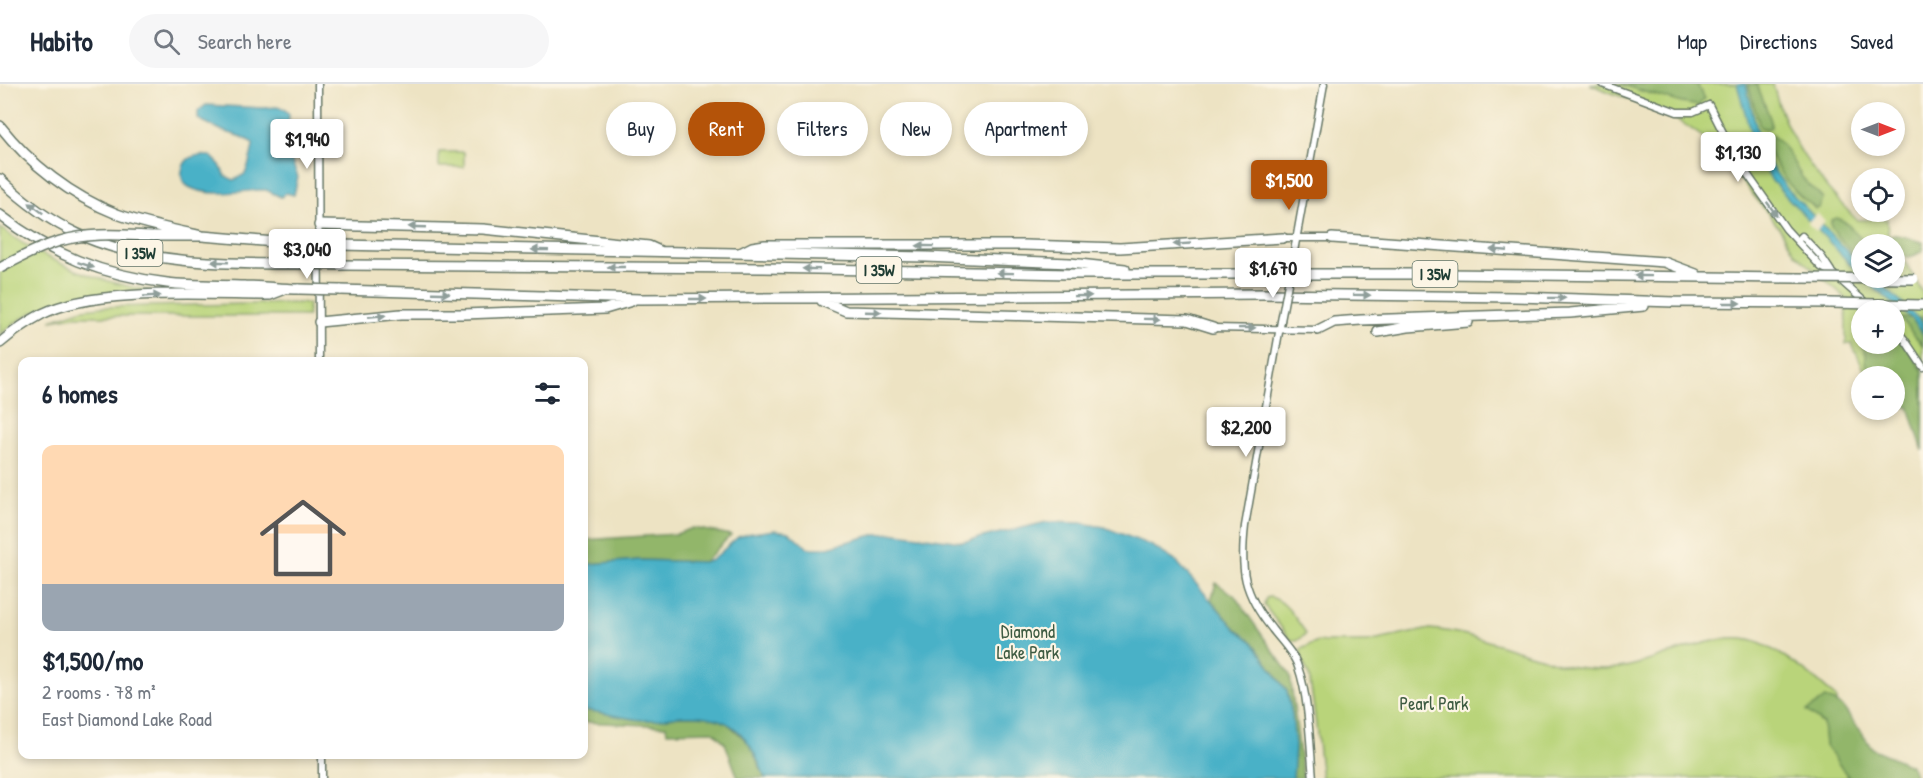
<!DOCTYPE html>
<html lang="en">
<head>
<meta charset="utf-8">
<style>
  body { margin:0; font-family:"Patrick Hand",sans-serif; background:#f6f6f7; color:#1f2937; height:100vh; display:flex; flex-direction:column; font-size:22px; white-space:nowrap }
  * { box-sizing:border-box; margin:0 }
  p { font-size:20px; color:#747a83 }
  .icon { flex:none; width:33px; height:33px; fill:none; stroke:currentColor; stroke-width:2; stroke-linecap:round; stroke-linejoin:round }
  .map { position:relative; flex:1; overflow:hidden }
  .details { position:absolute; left:18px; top:273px; width:570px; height:402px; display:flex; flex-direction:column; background:#fff; border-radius:12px; box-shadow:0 3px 9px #0003 }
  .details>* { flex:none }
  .banner { position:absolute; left:606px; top:18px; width:570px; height:54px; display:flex; gap:12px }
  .needle { width:39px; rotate:90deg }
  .buttons { position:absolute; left:1851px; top:18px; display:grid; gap:12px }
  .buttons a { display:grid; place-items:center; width:54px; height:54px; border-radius:50%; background:#fff; box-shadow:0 3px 9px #0003; font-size:30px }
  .price { position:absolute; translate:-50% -51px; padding:0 14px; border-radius:6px; background:#fff; color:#222; font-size:20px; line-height:39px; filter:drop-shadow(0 2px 3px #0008) }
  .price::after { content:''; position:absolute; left:50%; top:36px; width:18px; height:14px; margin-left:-9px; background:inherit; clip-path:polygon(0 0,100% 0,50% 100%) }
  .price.current { background:#b45309; color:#fff }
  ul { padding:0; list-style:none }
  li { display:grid; align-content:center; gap:12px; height:318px; padding:0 24px }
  li span { display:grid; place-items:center; height:186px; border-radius:12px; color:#555 }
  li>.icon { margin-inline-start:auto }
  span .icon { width:108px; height:108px; fill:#fffc; stroke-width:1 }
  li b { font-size:26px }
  h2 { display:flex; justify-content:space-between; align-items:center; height:72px; padding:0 24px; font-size:26px }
  .chip { padding:0 21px; border-radius:27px; background:#fff; box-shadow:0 3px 9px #0003; font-size:21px; line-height:54px }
  .chip.current { background:#b45309; color:#fff }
  header { display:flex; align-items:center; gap:36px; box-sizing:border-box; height:84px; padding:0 30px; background:#fff; border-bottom:2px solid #e0e1e3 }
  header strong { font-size:28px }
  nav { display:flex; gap:33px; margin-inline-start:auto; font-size:21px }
  .search { width:420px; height:54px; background:#f6f6f7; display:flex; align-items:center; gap:15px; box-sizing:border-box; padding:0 21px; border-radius:33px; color:#747a83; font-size:22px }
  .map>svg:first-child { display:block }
  .green { fill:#b9d47a; stroke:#6c8857; stroke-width:1.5; fill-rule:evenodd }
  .forest { fill:#92b66a; stroke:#587a4f; stroke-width:1.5 }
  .water { fill:#48b1c7; stroke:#34777e; stroke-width:1.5 }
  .pier { fill:#ede3c3 }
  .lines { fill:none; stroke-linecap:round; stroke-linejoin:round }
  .minor-casing { stroke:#677766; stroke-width:9 }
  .highway-casing { stroke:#677766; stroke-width:12 }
  .minor { stroke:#fff; stroke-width:6 }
  .highway { stroke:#fff; stroke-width:9 }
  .minor-bridge-casing { stroke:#677766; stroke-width:9; stroke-linecap:butt }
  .highway-bridge-casing { stroke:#677766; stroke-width:12; stroke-linecap:butt }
  .minor-bridge { stroke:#fff; stroke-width:6 }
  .highway-bridge { stroke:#fff; stroke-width:9 }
  .oneway { fill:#8f9e9a }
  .labels { text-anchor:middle; stroke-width:4.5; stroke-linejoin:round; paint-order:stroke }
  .shield { fill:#fcf5e5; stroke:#617469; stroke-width:1.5 }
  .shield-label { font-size:16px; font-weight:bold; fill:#1f3d34 }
  .park-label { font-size:18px; fill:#3e5b42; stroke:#fcf5e5 }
</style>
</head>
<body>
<header>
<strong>Habito</strong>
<div class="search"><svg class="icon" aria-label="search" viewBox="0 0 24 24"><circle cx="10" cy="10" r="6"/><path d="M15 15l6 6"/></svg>Search here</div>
<nav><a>Map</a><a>Directions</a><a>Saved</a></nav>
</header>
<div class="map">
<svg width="1923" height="694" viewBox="0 0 1923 694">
  <rect width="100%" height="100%" fill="#fcf5e5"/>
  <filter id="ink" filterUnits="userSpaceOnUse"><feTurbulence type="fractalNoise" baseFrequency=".0167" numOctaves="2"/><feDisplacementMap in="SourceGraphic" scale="12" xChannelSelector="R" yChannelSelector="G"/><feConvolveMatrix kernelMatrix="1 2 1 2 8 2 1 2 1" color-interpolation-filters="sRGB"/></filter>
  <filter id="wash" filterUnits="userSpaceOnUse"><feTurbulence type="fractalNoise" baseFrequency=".008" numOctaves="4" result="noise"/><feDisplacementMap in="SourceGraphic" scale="24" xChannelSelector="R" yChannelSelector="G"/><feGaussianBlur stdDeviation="1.35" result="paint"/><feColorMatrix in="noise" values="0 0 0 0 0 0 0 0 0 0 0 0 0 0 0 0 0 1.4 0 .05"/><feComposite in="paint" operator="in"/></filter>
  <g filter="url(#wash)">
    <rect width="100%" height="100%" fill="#ede3c3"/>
    <path class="green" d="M1590 0H1773C1785 54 1818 97 1857 136L1887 135 1888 150 1894 160H1862V194H1894L1895 161 1923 209V358L1916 334 1894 292H1867L1852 260H1846V214L1795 169 1781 146 1720 69C1682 29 1638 21 1590 0ZM1862 226H1894V260H1862Z
      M439 68H464V83H439Z
      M0 144C44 176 94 197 148 206V208C94 209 42 212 0 251Z
      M302 219 308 220V232H75L51 236 83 225 101 223Z
      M1269 513C1285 515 1295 534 1304 546L1306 550 1297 557 1291 556 1264 521 1266 514Z
      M1430 545C1468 548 1504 563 1540 573 1552 577 1564 582 1575 583 1595 586 1615 586 1634 581 1668 572 1715 549 1749 556 1776 562 1817 595 1836 614L1840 682 1910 681 1911 694H1322C1318 660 1315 625 1309 592 1307 583 1299 575 1301 565L1318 558H1368Z"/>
    <path class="forest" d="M1619 0H1697L1704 15 1698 22 1678 18Z
      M1748 0H1757L1771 37V43L1766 45 1760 43Z
      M1770 51C1784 56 1794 81 1802 93 1808 101 1817 107 1823 115L1819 124 1815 125C1811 119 1805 117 1800 112 1784 97 1773 79 1765 59V54Z
      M1837 134C1850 137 1855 154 1867 157 1876 160 1886 152 1895 151 1905 151 1913 157 1923 158V167C1912 173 1907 175 1895 172L1894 160H1862L1861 175H1856L1831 143V136Z
      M1900 234H1923V262Z
      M1895 246 1923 287V367L1909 323 1895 322 1894 292H1867L1866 270 1859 256 1860 252H1861L1862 260H1894Z
      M693 444 731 451 704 478 640 476 590 480 584 483V456L676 450Z
      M1216 499 1234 511 1290 591 1303 694H1293L1295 662 1292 630 1287 607 1253 558 1236 545 1211 516Z
      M1825 614 1842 622 1873 665 1910 681 1914 687 1915 694H1849L1825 661 1823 640 1807 627Z
      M584 626 678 632H709L726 638 750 660 765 694H738L725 659 713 647 667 648 666 642 584 638Z"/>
    <path class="water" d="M1737 0H1746L1761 62 1769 79 1785 102 1861 182 1862 193 1772 97 1760 76 1753 58Z
      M206 21 263 24 277 23 284 25 289 30 287 65 298 93 294 111 286 109 281 113 266 106H259C238 108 208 113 189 103 177 96 181 78 192 73 198 70 205 72 211 72L220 81 225 92 234 96 245 90C248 84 253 65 253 59L242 53 223 47 198 35V27Z
      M1862 194H1875L1922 238 1923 250 1913 236Z
      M1047 438 1082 439 1104 443 1152 462 1177 478 1236 545 1253 558 1287 607 1292 630 1295 662 1293 694H765C748 648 731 629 680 632 668 633 656 637 643 636 623 635 604 628 584 626V483L590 480 640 476 704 478 712 476 738 453 752 449 775 446 789 448 808 464H824L877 450 898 449 962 458Z"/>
    <path class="pier" d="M1817 129 1825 138 1816 147 1807 139Z"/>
  </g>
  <g filter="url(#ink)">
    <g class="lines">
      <g class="minor-casing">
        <path id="minor" d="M318 0 319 278
          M1602 0 1677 28H1693L1709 21 1736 74 1786 145 1821 183 1831 188 1874 226
          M1283 154H1332
          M1797 157 1802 152 1821 172 1831 187
          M1295 162 1324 0
          M1281 237 1245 442C1240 486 1243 509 1272 545 1281 557 1294 569 1298 583 1309 613 1310 662 1313 694
          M1894 243 1905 256 1923 283
          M1213 244 1318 246
          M322 670V694"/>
      </g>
      <g class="highway-casing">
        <path id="highway" d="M0 42C30 80 71 112 117 130 144 140 174 146 202 152
          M0 95C22 116 50 137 78 150 146 181 227 180 299 180
          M0 131C51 171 103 191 167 199 192 202 219 201 245 202 263 202 281 205 299 205
          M319 141 483 145 649 162 660 167
          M153 152H202L300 160
          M1332 154 1664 178 1696 190
          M339 161 926 173 1070 179 1125 185
          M740 169 752 163 765 161H1024L1120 164 1283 154
          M340 181 764 184 1070 190H1444L1797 194
          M340 206 640 215 1263 210 1514 213 1674 218 1830 219
          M822 217 846 227 1187 236 1213 244
          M319 238 401 230H464L605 225 632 217
          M1318 246 1334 238 1361 236 1570 229 1644 222
          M1378 248 1408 243 1468 238
          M0 259C13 248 27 238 42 230 94 203 209 211 270 211L283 206"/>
      </g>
      <use href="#minor" class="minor"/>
      <use href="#highway" class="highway"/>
      <g class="minor-bridge-casing">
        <path id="minor-bridge" d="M1281 237 1295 162"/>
      </g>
      <g class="highway-bridge-casing">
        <path id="highway-bridge" d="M300 160 339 161
          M299 180 340 181
          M0 184C19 174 39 163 60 157 90 148 122 151 153 152
          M1797 194 1914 195
          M299 205 340 206
          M1830 219 1923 221"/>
      </g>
      <use href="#minor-bridge" class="minor-bridge"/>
      <use href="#highway-bridge" class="highway-bridge"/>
    </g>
    <defs><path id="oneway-solid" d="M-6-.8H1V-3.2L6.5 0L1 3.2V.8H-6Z" transform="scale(1.5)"/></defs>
    <g class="oneway">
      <use href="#oneway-solid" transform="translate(36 124) rotate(-143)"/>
      <use href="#oneway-solid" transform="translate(1772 125) rotate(54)"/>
      <use href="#oneway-solid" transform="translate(417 143) rotate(-178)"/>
      <use href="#oneway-solid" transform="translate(1182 160) rotate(177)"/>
      <use href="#oneway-solid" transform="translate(925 162) rotate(-179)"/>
      <use href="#oneway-solid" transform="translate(540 166) rotate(-179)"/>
      <use href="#oneway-solid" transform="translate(1499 166) rotate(-175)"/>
      <use href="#oneway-solid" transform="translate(220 178) rotate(-178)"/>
      <use href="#oneway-solid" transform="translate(86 181) rotate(18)"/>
      <use href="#oneway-solid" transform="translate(616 183) rotate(-180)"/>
      <use href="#oneway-solid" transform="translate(811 185) rotate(-179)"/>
      <use href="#oneway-solid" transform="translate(1005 189) rotate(-179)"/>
      <use href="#oneway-solid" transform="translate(1643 192) rotate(-179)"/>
      <use href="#oneway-solid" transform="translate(441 209) rotate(2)"/>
      <use href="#oneway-solid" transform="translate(1362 211) rotate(1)"/>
      <use href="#oneway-solid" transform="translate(152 212) rotate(-3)"/>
      <use href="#oneway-solid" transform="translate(1083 212) rotate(-1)"/>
      <use href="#oneway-solid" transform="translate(1557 214) rotate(1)"/>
      <use href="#oneway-solid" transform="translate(698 215)"/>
      <use href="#oneway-solid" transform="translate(1732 219)"/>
      <use href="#oneway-solid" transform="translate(873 228) rotate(2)"/>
      <use href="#oneway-solid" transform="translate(377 232) rotate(-5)"/>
      <use href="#oneway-solid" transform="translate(1152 235) rotate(1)"/>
      <use href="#oneway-solid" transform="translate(1247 244) rotate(-1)"/>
    </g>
  </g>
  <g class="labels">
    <g class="shield">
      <rect x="117.5" y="156" width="45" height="26" rx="4.5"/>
      <rect x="856.5" y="173" width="45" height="26" rx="4.5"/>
      <rect x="1412.5" y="177" width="45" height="26" rx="4.5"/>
    </g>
    <g class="shield-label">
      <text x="140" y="175">I 35W</text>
      <text x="879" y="192">I 35W</text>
      <text x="1435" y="196">I 35W</text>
    </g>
    <g class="park-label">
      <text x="1028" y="554">Diamond<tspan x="1028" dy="21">Lake Park</tspan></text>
      <text x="1434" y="626">Pearl Park</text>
    </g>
  </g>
</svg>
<div class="buttons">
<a><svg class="needle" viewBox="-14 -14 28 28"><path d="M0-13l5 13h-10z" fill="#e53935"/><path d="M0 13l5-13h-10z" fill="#747a83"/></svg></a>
<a><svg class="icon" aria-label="locate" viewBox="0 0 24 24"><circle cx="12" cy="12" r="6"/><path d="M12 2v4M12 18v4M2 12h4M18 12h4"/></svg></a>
<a><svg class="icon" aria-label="layers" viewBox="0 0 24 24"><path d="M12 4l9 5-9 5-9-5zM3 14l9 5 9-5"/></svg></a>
<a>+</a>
<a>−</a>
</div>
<b class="price" style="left:307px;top:86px">$1,940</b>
<b class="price" style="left:1738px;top:99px">$1,130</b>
<b class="price current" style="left:1289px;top:127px">$1,500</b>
<b class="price" style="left:307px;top:196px">$3,040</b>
<b class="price" style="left:1273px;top:215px">$1,670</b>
<b class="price" style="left:1246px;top:374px">$2,200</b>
<div class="banner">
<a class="chip">Buy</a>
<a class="chip current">Rent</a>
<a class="chip">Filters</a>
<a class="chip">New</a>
<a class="chip">Apartment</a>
</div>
<section class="details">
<h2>6 homes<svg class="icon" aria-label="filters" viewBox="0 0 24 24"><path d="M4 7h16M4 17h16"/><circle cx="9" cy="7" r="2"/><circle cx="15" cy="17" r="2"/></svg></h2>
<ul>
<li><span style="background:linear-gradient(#ffd9b3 75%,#9aa5b1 0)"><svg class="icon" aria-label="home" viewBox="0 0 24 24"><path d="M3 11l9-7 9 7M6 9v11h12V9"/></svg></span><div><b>$1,500/mo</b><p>2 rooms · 78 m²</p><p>East Diamond Lake Road</p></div></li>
</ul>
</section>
</div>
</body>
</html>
